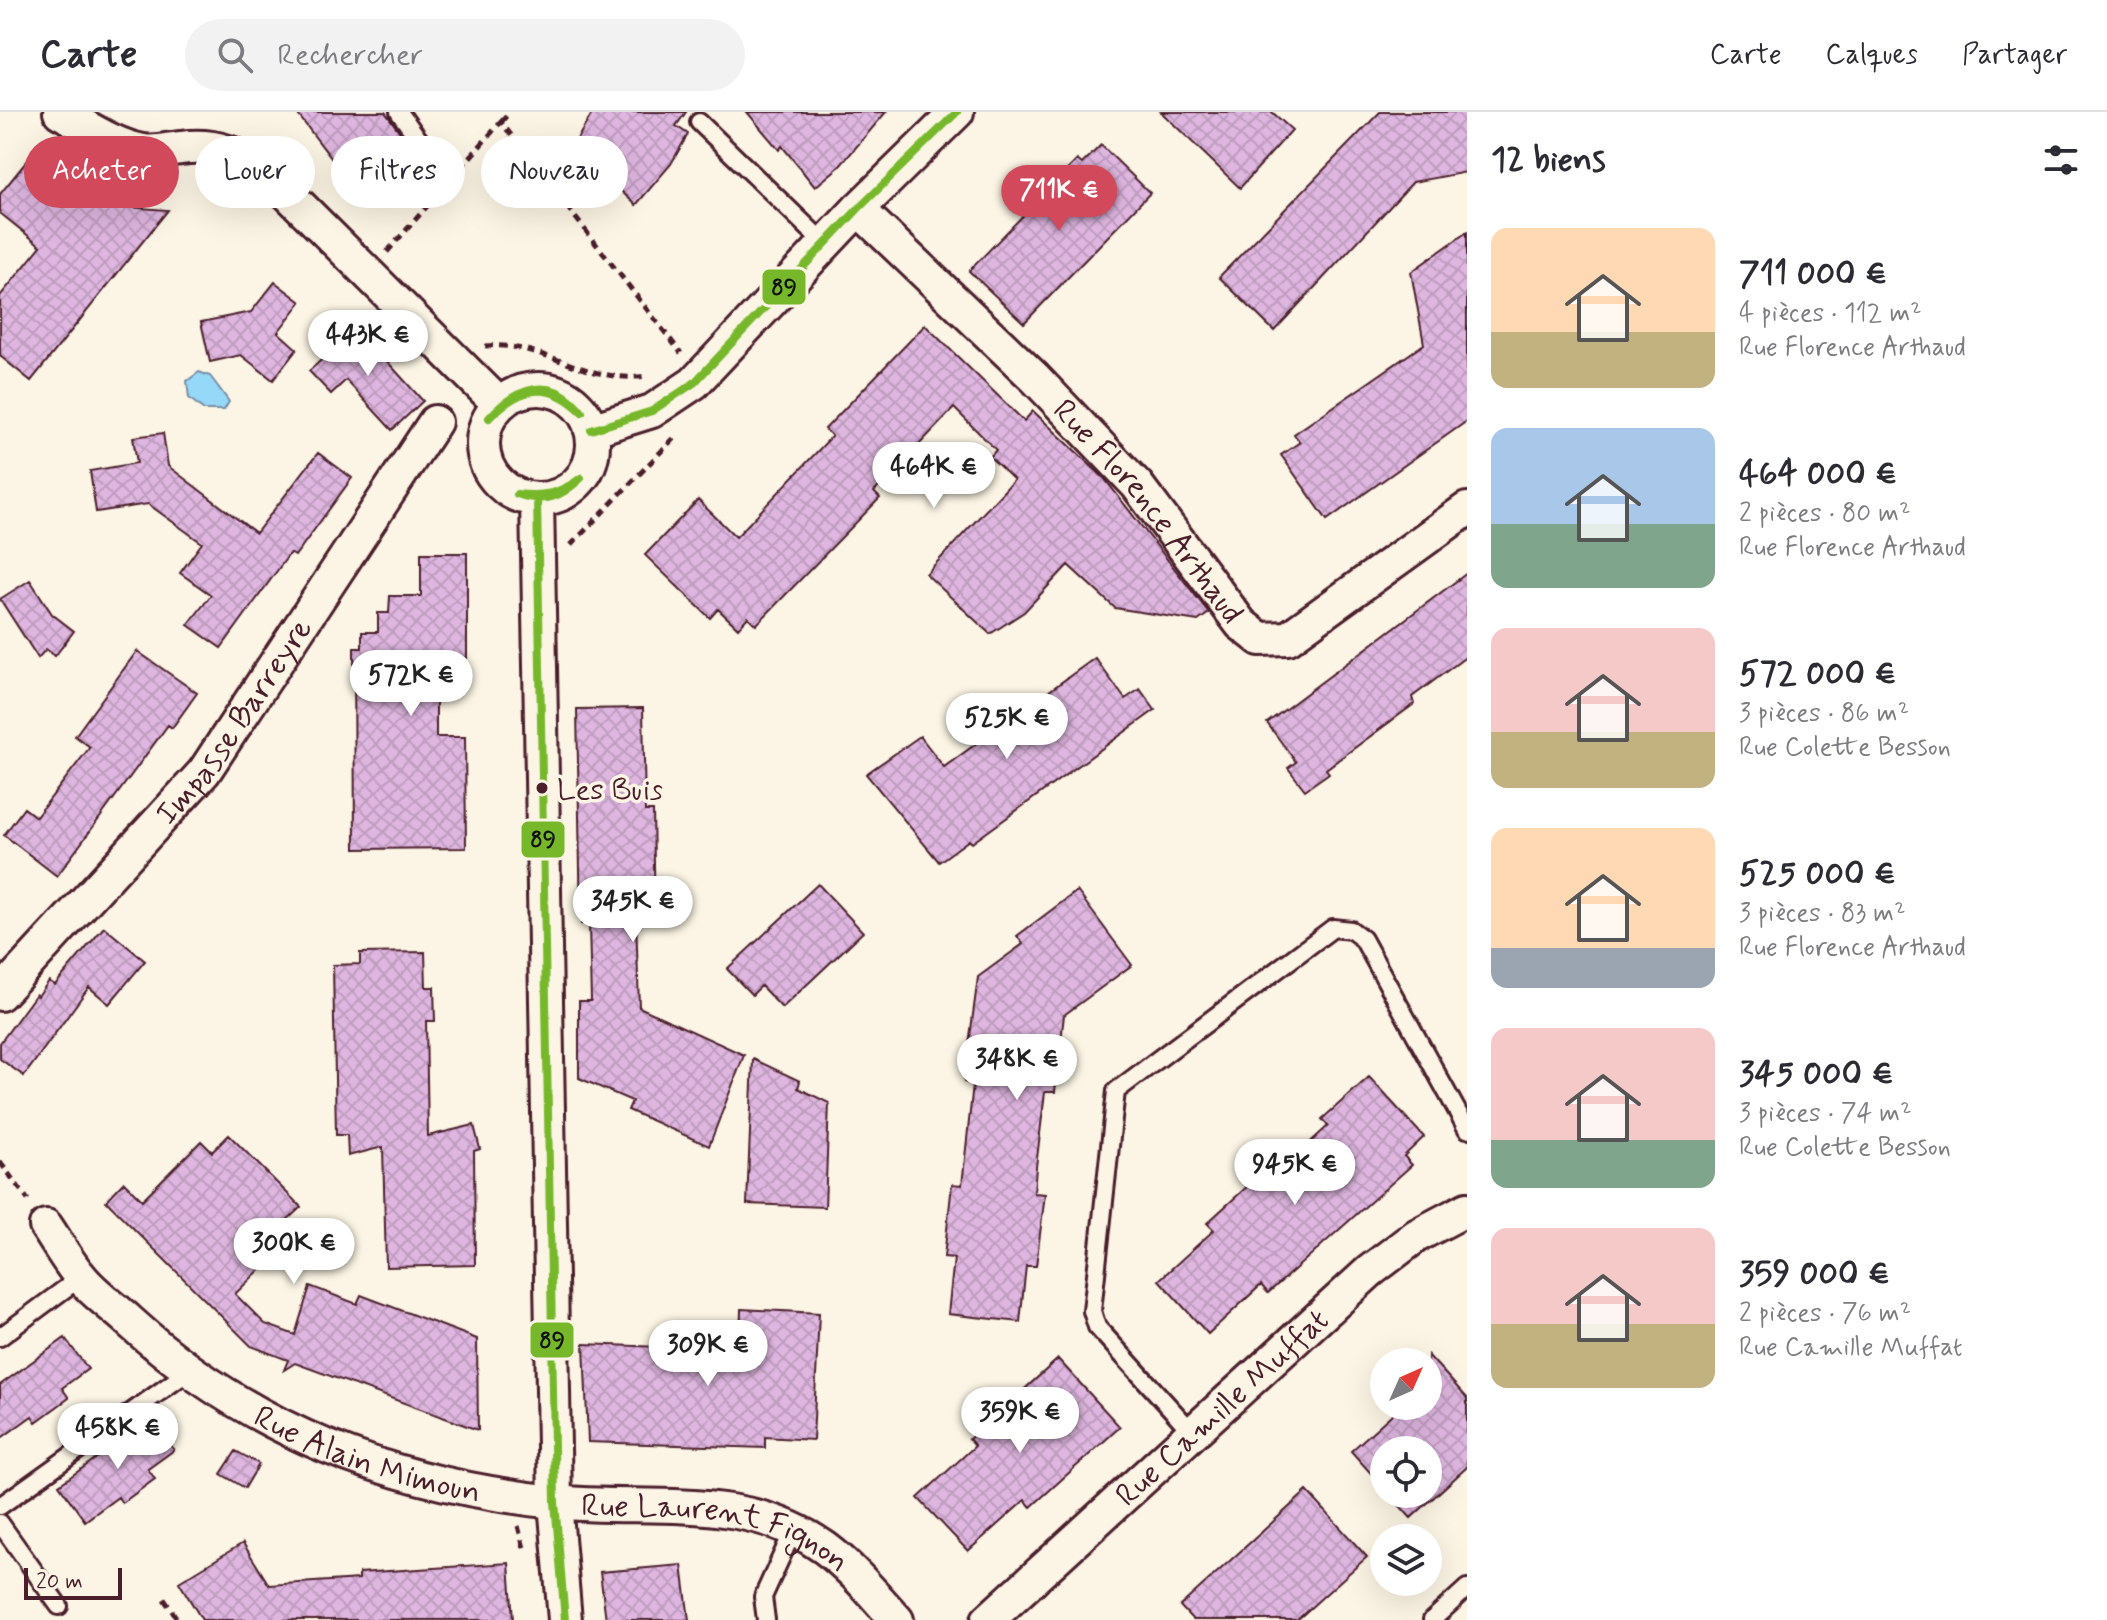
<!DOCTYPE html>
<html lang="fr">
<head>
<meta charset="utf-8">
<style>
  body { margin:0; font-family:Mynerve,sans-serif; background:#f2f2f3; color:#2b2b33; height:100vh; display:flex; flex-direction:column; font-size:30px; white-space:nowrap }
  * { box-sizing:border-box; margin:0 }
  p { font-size:26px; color:#7c7c81 }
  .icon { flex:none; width:44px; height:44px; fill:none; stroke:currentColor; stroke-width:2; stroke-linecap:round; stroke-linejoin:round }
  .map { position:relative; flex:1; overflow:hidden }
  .drawer { display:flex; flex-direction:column; background:#fff; width:640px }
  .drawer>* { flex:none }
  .hud { position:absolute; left:24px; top:24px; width:760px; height:72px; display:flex; gap:16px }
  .needle { width:52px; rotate:45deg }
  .controls { position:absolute; left:1370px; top:1236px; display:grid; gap:16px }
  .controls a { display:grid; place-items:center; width:72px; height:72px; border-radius:50%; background:#fff; box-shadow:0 8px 32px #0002; font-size:40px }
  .scale { position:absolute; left:24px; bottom:20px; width:98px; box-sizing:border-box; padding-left:8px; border:4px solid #4a1f2b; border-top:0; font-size:22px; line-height:28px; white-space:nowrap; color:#4a1f2b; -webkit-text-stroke:6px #fcf5e5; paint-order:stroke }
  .price { position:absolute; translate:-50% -68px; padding:0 18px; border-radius:28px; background:#fff; color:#222; font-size:26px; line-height:52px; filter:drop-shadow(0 2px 4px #0008) }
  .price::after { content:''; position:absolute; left:50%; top:48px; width:24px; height:18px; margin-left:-12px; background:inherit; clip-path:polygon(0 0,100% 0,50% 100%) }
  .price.selected { background:#d1495b; color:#fff }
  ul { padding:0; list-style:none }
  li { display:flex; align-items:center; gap:24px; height:200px; padding:0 24px }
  li span { display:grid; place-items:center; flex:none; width:224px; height:160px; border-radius:16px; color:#555 }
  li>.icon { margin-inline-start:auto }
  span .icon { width:96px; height:96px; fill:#fffc; stroke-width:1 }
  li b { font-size:34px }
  h2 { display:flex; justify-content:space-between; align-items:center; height:96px; padding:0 24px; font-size:34px }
  .chip { padding:0 28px; border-radius:36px; background:#fff; box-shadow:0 8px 32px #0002; font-size:28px; line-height:72px }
  .chip.selected { background:#d1495b; color:#fff }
  header { display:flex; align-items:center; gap:48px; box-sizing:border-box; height:112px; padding:0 40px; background:#fff; border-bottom:2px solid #e1e1e2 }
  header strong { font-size:38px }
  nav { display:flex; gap:44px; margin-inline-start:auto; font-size:28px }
  .search { width:560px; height:72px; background:#f2f2f3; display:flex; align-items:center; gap:20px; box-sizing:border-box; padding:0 28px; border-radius:44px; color:#7c7c81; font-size:30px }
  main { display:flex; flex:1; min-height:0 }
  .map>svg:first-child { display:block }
  .water { fill:#96d8f8; stroke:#788ea6; stroke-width:2 }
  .building { fill:url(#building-cross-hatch); stroke:#4a1f2b; stroke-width:2 }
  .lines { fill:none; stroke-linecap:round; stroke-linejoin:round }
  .lane-casing { stroke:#4a1f2b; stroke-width:22 }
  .street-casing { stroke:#4a1f2b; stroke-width:38 }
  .path { stroke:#4a1f2b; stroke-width:5; stroke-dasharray:8 6; stroke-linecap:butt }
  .lane { stroke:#fcf5e5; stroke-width:16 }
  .street { stroke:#fcf5e5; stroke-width:32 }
  .bus-1-casing { stroke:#fcf5e5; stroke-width:14 }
  .bus-1 { stroke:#76b82a; stroke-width:8 }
  .bus-dot { fill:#4a1f2b; stroke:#fcf5e5; stroke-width:3 }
  .labels { text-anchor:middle; stroke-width:7; stroke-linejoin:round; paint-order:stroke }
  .bus-label { font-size:30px; fill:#4a1f2b; stroke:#fcf5e5; text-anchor:start }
  .street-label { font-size:32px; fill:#4a1f2b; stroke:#fcf5e5 }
  .line-badge { stroke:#fcf5e5; stroke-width:3 }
  .pale-badge-label { font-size:22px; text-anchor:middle; font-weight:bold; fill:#111 }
</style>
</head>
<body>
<header>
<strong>Carte</strong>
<div class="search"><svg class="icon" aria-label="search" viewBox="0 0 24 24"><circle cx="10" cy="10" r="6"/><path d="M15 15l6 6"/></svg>Rechercher</div>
<nav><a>Carte</a><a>Calques</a><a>Partager</a></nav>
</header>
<main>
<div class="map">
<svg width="1467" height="1508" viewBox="0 0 1467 1508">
  <defs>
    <pattern id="building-cross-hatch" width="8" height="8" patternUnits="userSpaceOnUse" patternTransform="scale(2)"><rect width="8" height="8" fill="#deb6df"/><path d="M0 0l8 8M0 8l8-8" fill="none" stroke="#c09cc0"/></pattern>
  </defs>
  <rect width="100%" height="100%" fill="#fcf5e5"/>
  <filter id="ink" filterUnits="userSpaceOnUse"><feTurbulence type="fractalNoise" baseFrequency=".0125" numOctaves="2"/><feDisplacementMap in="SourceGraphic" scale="16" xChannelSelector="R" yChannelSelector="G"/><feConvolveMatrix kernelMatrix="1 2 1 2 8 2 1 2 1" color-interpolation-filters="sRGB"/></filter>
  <g filter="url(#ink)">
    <path class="water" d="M199 260 210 264C214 269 228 288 229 290L224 298H204L189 286 187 269Z"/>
    <path class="building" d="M296 0H385L410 34 354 76Z
      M593 0H686L676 14 688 22 671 52 636 93 607 66 567 44Z
      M747 0H886L840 54 815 75 782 34 779 38Z
      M1161 0H1272L1292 18 1240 76Z
      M1380 0H1467V60L1413 70 1274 219 1219 165Z
      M1101 33 1150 81 1024 211 969 159 1077 48 1082 52Z
      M39 34 114 94 168 98 31 269 0 244V184L41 134 0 101V82Z
      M1467 120V309L1327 408 1281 343 1300 330 1294 322 1424 232 1411 160Z
      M275 170 301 190 278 220 297 237 273 268 241 243 210 250 201 210 251 200Z
      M925 213 1024 309 1033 299 1104 366 1209 501 1198 509 1115 496 1068 453 1024 500 990 522 926 462 1014 368 990 345 996 338 954 296 874 380 880 386 756 513 748 505 738 516 718 497 710 506 645 443 698 388 736 425 832 324 825 317Z
      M357 216 423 289 392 318 346 268 331 282 309 259Z
      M163 321 168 354 256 421 318 341 352 366 295 444 290 441 221 536 188 513 211 483 180 461 202 431 148 392 96 400 90 359 137 351 133 325Z
      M421 441H467V546H436V625H465L466 736 355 737 354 536H362V520H378V501H389L390 484H421Z
      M1467 461V544L1412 585 1414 592 1326 657 1329 661 1305 678 1288 656 1296 650 1267 611Z
      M30 468 52 502 74 519 55 544 46 537 38 546 0 487Z
      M137 539 197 581 172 616 168 613 57 764 4 723 24 696 36 705 90 635 75 624Z
      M1095 546 1125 587 1140 577 1155 598 972 731 969 728 939 750 866 662 920 624 944 655Z
      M643 596 645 699H653L655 805 636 806 639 895 744 943 709 1034 628 998 632 989 579 966V889H591L589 812H581L577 597Z
      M818 772 863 820 782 896 761 874 752 883 727 857Z
      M1077 779 1132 853 1064 903 1055 980H1045L1036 1055 1034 1081 1045 1082 1036 1154H1026L1020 1210 948 1202 954 1146 944 1145 952 1072 962 1073 973 972 964 970 978 865 1023 832 1017 824Z
      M104 815 145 849 109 892 89 875 24 964 0 947V931L36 882 38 884 49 869 55 873Z
      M425 840 426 875H434L435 909H426L428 1024 474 1013 480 1037 474 1039 475 1153 386 1155 383 1035 348 1044 347 1023H336L333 853 360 852V841Z
      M753 947 800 969 798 976 829 991 825 1095 747 1092Z
      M1369 965 1424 1025 1404 1044 1412 1053 1268 1181 1261 1173 1208 1222 1159 1168 1214 1118 1207 1111 1283 1042 1290 1049 1328 1014 1322 1007Z
      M229 1023 301 1095 284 1111 290 1118V1128L235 1182 265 1212 295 1223 310 1174 357 1192 361 1183 477 1227 478 1318 295 1251 284 1258 288 1248 251 1234 106 1089 124 1070 142 1088 201 1029 212 1040Z
      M741 1197 819 1201 813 1328 765 1325V1336L588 1330 584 1232 740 1238Z
      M65 1226 88 1257 62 1276 69 1286 36 1310 32 1304 0 1327V1273Z
      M1428 1243 1467 1286V1355L1411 1406 1389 1382H1428V1338H1384V1376L1351 1339 1401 1294H1428Z
      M1058 1247 1120 1315 1031 1395 1025 1388 968 1439 918 1386 975 1334 969 1327Z
      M151 1307 174 1338 148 1357 155 1367 122 1391 118 1385 85 1409 59 1373Z
      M236 1339 259 1352 245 1376 221 1362Z
      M1307 1379 1367 1445 1297 1508H1193L1180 1494Z
      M243 1431 269 1473 359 1467V1461L509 1451 513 1508H202L179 1470Z
      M682 1453 689 1508H606L600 1460Z"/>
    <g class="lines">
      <g class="lane-casing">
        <path id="lane" d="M399 0 422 32
          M699 10 825 132
          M0 1225 81 1165
          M1192 1320 1097 1215 1092 1199 1116 979 1333 816 1351 818 1363 827 1467 1017
          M0 1394 189 1259
          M0 1411 59 1494
          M766 1508 763 1485 793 1419
          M1432 1508 1467 1476"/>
      </g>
      <g class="street-casing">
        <g id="street">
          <path d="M60 0C86 14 115 35 144 39 155 41 169 37 181 36 215 31 240 42 267 61L499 292"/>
          <path id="s1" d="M858 97 1035 266 1137 373 1241 512 1260 527 1288 526 1467 397"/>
          <circle cx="538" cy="332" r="55"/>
          <path d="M591 318 652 299 694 271 858 97 957 0"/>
          <path d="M537 387 555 1390 565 1508"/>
          <path id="s2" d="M0 882 204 660 435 310"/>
          <path id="s3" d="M46 1114C57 1130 67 1149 80 1164 93 1181 113 1194 129 1209 250 1319 393 1373 555 1390 646 1400 745 1378 825 1436 852 1456 874 1483 897 1508"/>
          <path id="s4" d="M988 1508 1370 1159 1416 1124 1467 1097"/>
        </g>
      </g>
      <path class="path" d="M501 10 510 0
        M387 140 501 10 681 241
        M485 234C542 229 589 273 646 264
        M571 433 675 325
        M0 1050 28 1088
        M518 1414 524 1436
        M164 1487 178 1508"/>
      <use href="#lane" class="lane"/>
      <use href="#street" class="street"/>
      <g class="bus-1-casing">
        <path id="bus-1" d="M489 306C516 275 552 262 582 300
          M489 306C520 275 548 267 582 300
          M591 318 652 299 694 271 858 97 957 0
          M517 382C543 385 560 382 581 366
          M517 382C545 392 561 385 581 366
          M537 387 555 1390 565 1508"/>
      </g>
      <use href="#bus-1" class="bus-1"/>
    </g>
  </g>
  <circle class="bus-dot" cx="542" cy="676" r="7"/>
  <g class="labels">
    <g class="bus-label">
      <text x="557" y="687">Les Buis</text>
    </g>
    <g class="street-label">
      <text dy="11" stroke="none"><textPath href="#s1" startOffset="420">Rue Florence Arthaud</textPath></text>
      <text dy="11" stroke="none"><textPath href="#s2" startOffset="360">Impasse Barreyre</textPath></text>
      <text dy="11" stroke="none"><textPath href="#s4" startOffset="316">Rue Camille Muffat</textPath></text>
      <text dy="11" stroke="none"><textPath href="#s3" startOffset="404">Rue Alain Mimoun</textPath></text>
      <text dy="11" stroke="none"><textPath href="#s3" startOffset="764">Rue Laurent Fignon</textPath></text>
    </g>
  </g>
  <g class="line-badge">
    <rect x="761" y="156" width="46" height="38" rx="8" fill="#76b82a"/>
    <rect x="520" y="708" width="46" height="39" rx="8" fill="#76b82a"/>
    <rect x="529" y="1209" width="46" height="38" rx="8" fill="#76b82a"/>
  </g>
  <g class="pale-badge-label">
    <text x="784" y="183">89</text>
    <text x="543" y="735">89</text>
    <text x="552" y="1236">89</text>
  </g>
</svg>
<div class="controls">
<a><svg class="needle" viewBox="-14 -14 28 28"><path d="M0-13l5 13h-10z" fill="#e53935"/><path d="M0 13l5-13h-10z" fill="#7c7c81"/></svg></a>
<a><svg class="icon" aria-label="locate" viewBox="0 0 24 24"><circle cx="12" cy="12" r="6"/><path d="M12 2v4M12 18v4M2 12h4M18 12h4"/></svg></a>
<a><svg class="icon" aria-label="layers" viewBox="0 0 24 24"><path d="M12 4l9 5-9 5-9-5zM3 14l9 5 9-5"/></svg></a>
</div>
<div class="scale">20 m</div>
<b class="price selected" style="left:1059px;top:121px">711K €</b>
<b class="price" style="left:368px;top:266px">443K €</b>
<b class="price" style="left:934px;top:398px">464K €</b>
<b class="price" style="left:411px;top:606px">572K €</b>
<b class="price" style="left:1007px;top:649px">525K €</b>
<b class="price" style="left:633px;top:832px">345K €</b>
<b class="price" style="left:1017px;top:990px">348K €</b>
<b class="price" style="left:1295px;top:1095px">945K €</b>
<b class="price" style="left:294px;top:1174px">300K €</b>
<b class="price" style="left:708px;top:1276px">309K €</b>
<b class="price" style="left:1020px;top:1343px">359K €</b>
<b class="price" style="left:118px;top:1359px">458K €</b>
<div class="hud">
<a class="chip selected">Acheter</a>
<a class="chip">Louer</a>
<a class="chip">Filtres</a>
<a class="chip">Nouveau</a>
</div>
</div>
<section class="drawer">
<h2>12 biens<svg class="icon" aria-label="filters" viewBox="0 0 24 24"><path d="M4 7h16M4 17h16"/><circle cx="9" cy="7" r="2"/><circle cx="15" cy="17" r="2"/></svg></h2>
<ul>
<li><span style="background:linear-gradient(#ffd9b3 65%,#c2b280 0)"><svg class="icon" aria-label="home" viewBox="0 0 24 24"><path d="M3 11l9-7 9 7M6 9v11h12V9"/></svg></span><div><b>711 000 €</b><p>4 pièces · 112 m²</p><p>Rue Florence Arthaud</p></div></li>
<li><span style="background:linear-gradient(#a9c7e8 60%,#7fa58c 0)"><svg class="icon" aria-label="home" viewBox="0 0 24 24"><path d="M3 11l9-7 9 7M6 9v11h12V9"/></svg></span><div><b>464 000 €</b><p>2 pièces · 80 m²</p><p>Rue Florence Arthaud</p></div></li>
<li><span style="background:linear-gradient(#f6c9c9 65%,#c2b280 0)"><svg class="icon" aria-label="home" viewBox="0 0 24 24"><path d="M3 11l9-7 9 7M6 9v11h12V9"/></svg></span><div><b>572 000 €</b><p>3 pièces · 86 m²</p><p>Rue Colette Besson</p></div></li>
<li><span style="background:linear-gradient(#ffd9b3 75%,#9aa5b1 0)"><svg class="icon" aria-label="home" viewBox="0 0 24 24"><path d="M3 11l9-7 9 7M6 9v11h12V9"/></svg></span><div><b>525 000 €</b><p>3 pièces · 83 m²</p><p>Rue Florence Arthaud</p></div></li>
<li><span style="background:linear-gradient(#f6c9c9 70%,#7fa58c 0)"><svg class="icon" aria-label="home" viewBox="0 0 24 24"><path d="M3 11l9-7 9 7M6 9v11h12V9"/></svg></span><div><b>345 000 €</b><p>3 pièces · 74 m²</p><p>Rue Colette Besson</p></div></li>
<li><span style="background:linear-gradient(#f6c9c9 60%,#c2b280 0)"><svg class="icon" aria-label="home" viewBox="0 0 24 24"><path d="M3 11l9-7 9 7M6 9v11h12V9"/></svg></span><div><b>359 000 €</b><p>2 pièces · 76 m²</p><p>Rue Camille Muffat</p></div></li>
</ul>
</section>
</main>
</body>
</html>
